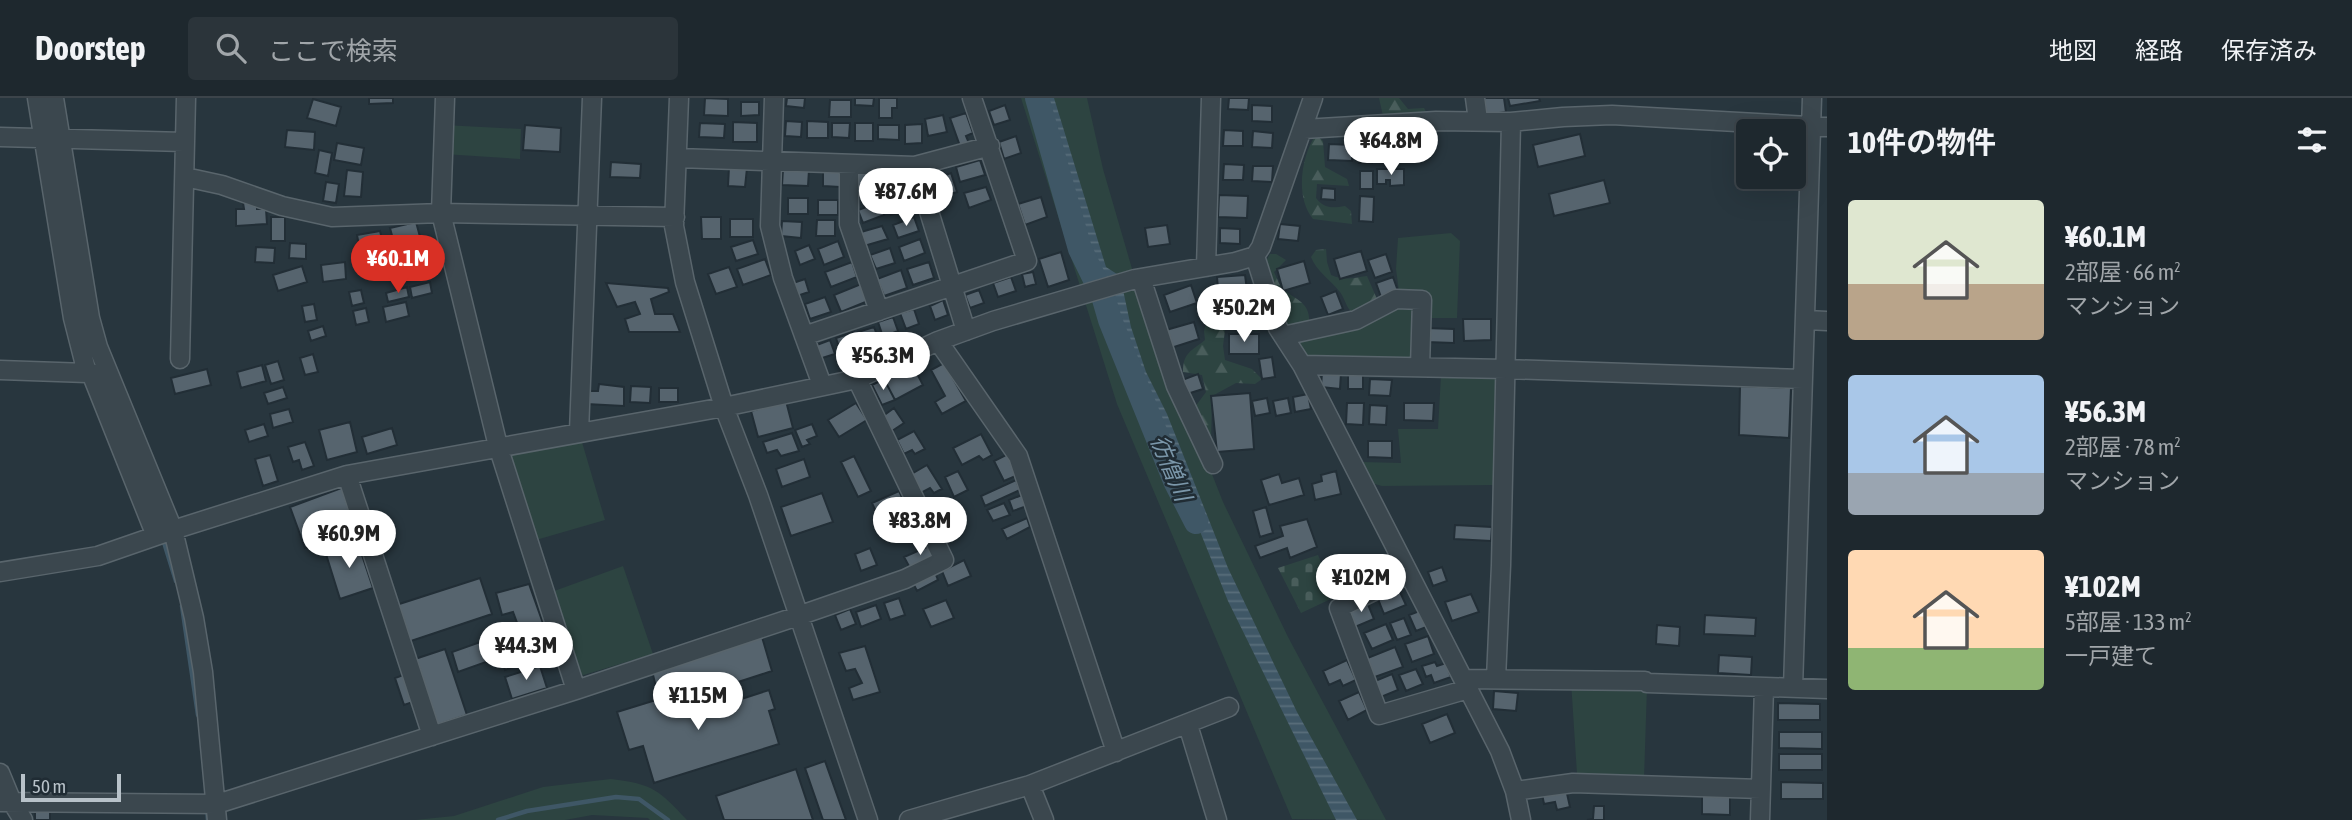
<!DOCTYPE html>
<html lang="ja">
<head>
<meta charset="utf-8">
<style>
  body { margin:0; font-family:"Asap Condensed","Noto Sans JP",sans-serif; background:#2b343a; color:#f1f3f6; height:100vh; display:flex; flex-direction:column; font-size:26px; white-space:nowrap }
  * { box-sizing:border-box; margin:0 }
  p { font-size:23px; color:#a1a6aa }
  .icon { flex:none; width:38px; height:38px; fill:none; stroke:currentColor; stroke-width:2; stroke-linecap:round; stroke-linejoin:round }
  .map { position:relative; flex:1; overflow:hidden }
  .side { display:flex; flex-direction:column; background:#1e282e; width:525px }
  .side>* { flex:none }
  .buttons { position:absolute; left:1736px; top:21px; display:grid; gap:14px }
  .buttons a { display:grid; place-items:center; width:70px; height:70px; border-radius:7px; background:#1e282e; box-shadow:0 7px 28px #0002,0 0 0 2px #3c444a; font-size:35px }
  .scale { position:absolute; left:21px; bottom:18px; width:100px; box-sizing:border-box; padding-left:7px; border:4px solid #b8c2c9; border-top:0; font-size:19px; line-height:24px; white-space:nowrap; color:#b8c2c9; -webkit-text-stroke:5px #202c34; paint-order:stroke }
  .price { position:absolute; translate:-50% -60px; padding:0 16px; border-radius:24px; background:#fff; color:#222; font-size:23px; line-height:46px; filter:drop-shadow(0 2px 4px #0008) }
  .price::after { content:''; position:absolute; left:50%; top:42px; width:21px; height:16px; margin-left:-10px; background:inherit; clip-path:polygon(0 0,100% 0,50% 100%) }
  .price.selected { background:#d93025; color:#fff }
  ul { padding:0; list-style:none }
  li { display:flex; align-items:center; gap:21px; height:175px; padding:0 21px }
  li span { display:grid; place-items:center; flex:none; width:196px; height:140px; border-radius:7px; color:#555 }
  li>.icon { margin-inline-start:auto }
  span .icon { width:84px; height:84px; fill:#fffc; stroke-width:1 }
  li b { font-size:30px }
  h2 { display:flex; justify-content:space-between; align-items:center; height:84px; padding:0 21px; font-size:30px }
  header { display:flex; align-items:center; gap:42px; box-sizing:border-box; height:98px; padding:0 35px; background:#1e282e; border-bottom:2px solid #3c444a }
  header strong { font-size:33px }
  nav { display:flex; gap:38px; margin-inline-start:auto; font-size:24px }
  .search { width:490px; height:63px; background:#2b343a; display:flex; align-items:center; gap:18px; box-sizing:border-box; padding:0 24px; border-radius:7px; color:#a1a6aa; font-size:26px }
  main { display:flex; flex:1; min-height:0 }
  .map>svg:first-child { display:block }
  .green { fill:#2d4441 }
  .forest { fill:url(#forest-firs) }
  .cemetery { fill:url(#cemetery-stones) }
  .water { fill:url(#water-rules) }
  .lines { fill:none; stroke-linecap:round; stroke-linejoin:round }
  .stream { stroke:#3f5766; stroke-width:4.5 }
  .river { stroke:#3f5766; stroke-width:24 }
  .building { fill:#56646e; stroke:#222e36; stroke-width:2 }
  .minor-casing { stroke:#59656c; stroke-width:21 }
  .minor { stroke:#3b474e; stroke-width:18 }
  .labels { text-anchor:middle; stroke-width:5; stroke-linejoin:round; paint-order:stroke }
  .water-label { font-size:23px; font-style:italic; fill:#7b97aa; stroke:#202c34 }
</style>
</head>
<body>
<header>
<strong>Doorstep</strong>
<div class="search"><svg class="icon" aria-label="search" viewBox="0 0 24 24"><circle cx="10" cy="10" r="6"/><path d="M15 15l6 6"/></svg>ここで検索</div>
<nav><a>地図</a><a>経路</a><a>保存済み</a></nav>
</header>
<main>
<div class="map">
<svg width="1827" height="722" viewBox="0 0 1827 722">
  <defs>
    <pattern id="forest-firs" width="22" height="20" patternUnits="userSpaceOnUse" patternTransform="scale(1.75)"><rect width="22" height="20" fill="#2d4441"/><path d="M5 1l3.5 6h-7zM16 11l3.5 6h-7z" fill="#495d5b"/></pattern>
    <pattern id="cemetery-stones" width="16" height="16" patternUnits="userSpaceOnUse" patternTransform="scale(1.75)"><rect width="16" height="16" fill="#2d4441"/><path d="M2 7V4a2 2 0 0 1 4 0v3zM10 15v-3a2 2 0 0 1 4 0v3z" fill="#495d5b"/></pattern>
    <pattern id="water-rules" width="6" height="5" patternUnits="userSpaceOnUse" patternTransform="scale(1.75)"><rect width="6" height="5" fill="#3f5766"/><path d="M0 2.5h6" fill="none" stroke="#596e7b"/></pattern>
  </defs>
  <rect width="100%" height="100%" fill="#28363e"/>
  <path class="green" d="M1021 0H1087L1103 71 1135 181 1223 404 1288 539 1386 722 1292 721 1117 306Z
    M444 27 521 31 520 61 443 56Z
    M1451 135 1460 143 1457 220H1422L1420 269 1302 267 1287 237 1400 201 1396 171 1398 140Z
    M1441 277 1497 280 1495 387 1382 388 1371 385 1362 364 1401 365 1398 331H1438Z
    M579 334 605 422 529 444 498 348Z
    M623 468 653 556 577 579 546 496Z
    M1571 583 1647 589 1644 681 1577 676Z
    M611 681C653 686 659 692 687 722H650L648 720 592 717 565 722H415L454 718 543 689Z"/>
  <path class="forest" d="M1379 0H1399L1408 11 1424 10 1428 18 1384 22Z
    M1316 36 1323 43 1325 69 1347 81 1349 88 1317 86 1316 100C1324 111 1333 110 1345 108L1351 113 1352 126 1313 121C1295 99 1301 59 1316 36Z
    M1326 151 1327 164 1331 177C1345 183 1353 180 1367 178L1377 201 1375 206 1356 217C1346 212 1346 202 1340 194 1330 181 1317 174 1311 159L1316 152Z
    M1270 156H1276L1286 162 1274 174C1277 180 1280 190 1285 193 1304 206 1311 207 1309 232L1285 228 1266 163Z
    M1229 213 1261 228 1257 233 1231 230 1225 232 1223 248 1225 262 1252 271 1262 281 1255 286 1236 285 1212 298 1211 344 1195 309 1206 294 1202 277 1183 274C1183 254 1192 253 1205 242L1204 233 1208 218Z"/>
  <path class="cemetery" d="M1318 457 1335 499 1301 515 1278 470Z"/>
  <path class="water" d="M1037 0H1054L1106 169 1120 178 1131 229 1146 274 1167 316 1228 470 1297 614 1357 722H1336L1228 503 1195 421 1171 374 1123 253 1101 192 1084 159Z"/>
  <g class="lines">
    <path class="stream" d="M90 252 98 273
      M163 441 176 483
      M182 508 198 617
      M207 710 208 722
      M498 722 527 713 616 699 639 701 668 722"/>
    <path class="river" d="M1037 0 1080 151 1103 198 1110 222 1175 383 1196 424"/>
  </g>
  <path class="building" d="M369 0H393V5L369 6Z
    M705 0 728 1V18L704 17Z
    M787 0H805L804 10 786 8Z
    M855 0H874L873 8 855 7Z
    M879 0H897V10H892V20H879Z
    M1229 0H1249L1248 12 1228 11Z
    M1484 0H1504L1506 14 1486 17Z
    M1508 0H1539L1540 3 1510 8Z
    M313 1 341 9 336 28 307 20Z
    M830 2H851V19H829Z
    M741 4H759V17L741 18Z
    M1005 7 1010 22 994 27 989 13Z
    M1252 7 1272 8V24L1252 23Z
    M966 15 973 35 966 38 969 45 960 48 950 20Z
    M943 17 947 34 928 38 925 21Z
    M786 23 802 24 801 39 785 38Z
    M807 23 828 24V40H807Z
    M733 24 757 25V44H733Z
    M700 25 725 26 724 40 699 39Z
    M832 25H850L849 40 832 39Z
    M855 25H873V43H855Z
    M922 26V45L905 46V27Z
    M525 27 561 30 560 54 523 52Z
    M878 27H899V42L878 41Z
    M287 32 315 34 314 52 285 49Z
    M1224 32 1243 33V48H1223Z
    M1253 33 1273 35 1272 50 1252 49Z
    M1580 36 1585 58 1538 69 1533 47Z
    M1016 38 1021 55 1004 61 999 44Z
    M1402 42H1418V59H1403Z
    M1378 44H1396V58H1378Z
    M337 45 364 50 361 67 334 62Z
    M1329 46 1353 47 1352 63 1328 62Z
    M1360 47 1373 48 1372 65H1359Z
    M319 52 332 55 328 78 315 75Z
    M980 62 985 77 960 84 956 69Z
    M611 64 641 66 640 80 610 79Z
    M1224 66 1244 67 1243 82H1223Z
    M1253 68H1273L1272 84 1252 83Z
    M729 69 747 70 745 89 728 88Z
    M783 71 809 72 808 88 782 87Z
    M1377 71H1404V87L1390 88V82H1386V86H1377Z
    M347 72 363 74 361 99 344 98Z
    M823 73H840V89L823 88Z
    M1360 73H1373V91H1360Z
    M951 75 957 94 934 101 928 83Z
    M858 76H876V91H858Z
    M882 77H902L901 92H882Z
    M1604 82 1610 105 1554 118 1549 96Z
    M326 84 339 86 336 105 323 103Z
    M986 89 991 102 969 110 964 95Z
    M1322 90 1335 91V102L1321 101Z
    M1219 97 1248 98 1247 120 1218 119Z
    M906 98 910 111 891 117 886 104Z
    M1360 98 1374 99 1373 124 1359 123Z
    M1041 99 1047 119 1025 127 1018 106Z
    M788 100H808V116H788Z
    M818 102H838V117H818Z
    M257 104V111H266L267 126 236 128V111H244L243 105Z
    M880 104 884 117 863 125 858 112Z
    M271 119H285V143H271Z
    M701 119H721V141H702Z
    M914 119 919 133 898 140 893 127Z
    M730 121H753V139H730Z
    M817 122H835V138H816Z
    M782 123 802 124 801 140 781 138Z
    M416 124 422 146 396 153 390 130Z
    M1280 126 1300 128 1298 143 1278 141Z
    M1167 127 1170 146 1148 149 1145 130Z
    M882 128 888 141 864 148 861 134Z
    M1220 130 1240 131V146L1220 145Z
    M380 133 384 149 360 153 357 137Z
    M920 141 925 155 904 163 899 149Z
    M753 142 758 156 736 163 731 149Z
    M838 143 844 159 824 167 818 151Z
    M290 145 306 146V161L289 160Z
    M809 147 815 161 800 167 795 153Z
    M256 149 275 150 274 165 255 164Z
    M890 150 895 165 876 171 870 157Z
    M1361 153 1367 173 1340 181 1334 161Z
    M1061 154 1069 182 1048 189 1039 161Z
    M1386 156 1392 174 1375 180 1368 162Z
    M765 161 771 177 743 187 737 171Z
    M1304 163 1310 185 1283 193 1277 171Z
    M345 164 346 181 323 184 321 167Z
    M852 164 857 179 831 189 825 174Z
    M929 164 934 180 913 187 907 171Z
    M302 168 307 184 278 193 273 177Z
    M729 169 737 189 716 196 708 176Z
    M901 172 907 190 884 198 877 181Z
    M1033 174 1036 186 1025 189 1022 176Z
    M1245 177 1248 199 1219 202 1217 179Z
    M1011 179 1016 193 998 199 993 185Z
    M1393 179 1398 193 1381 199 1376 185Z
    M805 181 809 194 797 198 793 185Z
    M430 184 432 195 412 200 410 189Z
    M606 185 668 190 669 194 651 201 655 216H673L680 234H629L625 221 640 216 635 204 617 209Z
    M861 186 868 203 841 214 834 197Z
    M1191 187 1197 205 1170 214 1164 197Z
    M407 189 409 199 388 204 386 195Z
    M361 192 364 205 352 208 349 194Z
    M979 192 984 205 970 210 965 197Z
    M1336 193 1343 211 1328 217 1321 199Z
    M825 199 831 214 810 221 805 206Z
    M943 202 948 217 935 222 930 208Z
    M406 204 409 218 386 224 383 209Z
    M314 206 317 222 305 224 302 208Z
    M366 210 369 224 356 227 353 213Z
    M914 211 919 226 906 231 900 215Z
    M893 219 898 233 883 239 878 224Z
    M1463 221H1491V242L1464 243Z
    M1194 224 1199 241 1171 250 1166 232Z
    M323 228 326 238 311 243 308 233Z
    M874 229 880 245 864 251 858 234Z
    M1426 230 1454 231V245L1426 244Z
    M854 234 860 252 842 258 836 240Z
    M1229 236H1259V256H1229Z
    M830 242 835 256 819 261 814 248Z
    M313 256 318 274 305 277 300 260Z
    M1272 259 1275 279 1262 281 1259 261Z
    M278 263 284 282 271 286 265 267Z
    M944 265 966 303 942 316 935 304 945 298 931 272Z
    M912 266 923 287 895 302 884 281Z
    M262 267 266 283 241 290 237 274Z
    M207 271 211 287 175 296 171 280Z
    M1348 273H1363V291H1348Z
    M1322 274 1341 275 1340 291 1321 289Z
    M1198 276 1203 291 1187 296 1182 282Z
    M884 281 895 302 882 307 872 287Z
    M1370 281 1392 282 1390 298 1369 297Z
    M599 286 624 289V308L586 306 588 293H598Z
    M631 288 651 289 650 305 630 304Z
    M1740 288 1791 290 1789 340 1739 337Z
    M283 289 287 300 268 306 264 295Z
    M659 290H678V304H659Z
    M1250 295 1254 351 1217 354 1211 298Z
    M1308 296 1311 311 1295 314 1293 299Z
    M1267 300 1270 315 1255 318 1252 303Z
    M1288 300 1291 315 1276 318 1273 303Z
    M786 303 793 330 758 339 751 313Z
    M856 305 867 322 839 339 828 322Z
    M1347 305H1364L1363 327 1346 326Z
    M1404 305H1434L1433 323 1404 322Z
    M1370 307 1387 308 1386 327 1369 326Z
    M894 310 904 325 892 333 883 318Z
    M289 311 293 324 273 330 270 316Z
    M350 324 357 354 327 362 319 332Z
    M264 326 268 338 249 344 245 332Z
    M812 326 817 338 807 342 810 346 802 349 795 332Z
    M392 330 397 347 367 356 362 339Z
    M914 333 925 351 915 356 912 352 904 356 897 342Z
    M792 335 799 353 781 358 777 352 767 355 763 344Z
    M981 336 992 357 983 362 979 358 962 367 953 350Z
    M1368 343H1392V360L1368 359Z
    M305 344 314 368 302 372 299 362 293 364 288 349Z
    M1008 356 1018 377 1004 383 994 363Z
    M270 357 278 383 263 388 255 361Z
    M854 358 871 393 858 399 841 364Z
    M804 361 810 379 782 389 776 371Z
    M927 367 942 391 934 395 930 390 919 396 908 378Z
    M958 373 968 392 954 399 945 379Z
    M1336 373 1341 396 1315 402 1312 386 1322 383 1321 377Z
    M1279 376 1282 385 1299 380 1304 397 1269 407 1261 382Z
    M1016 382 1020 392 985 408 981 398Z
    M344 389 357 432 305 450 290 409Z
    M899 393 908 412 881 425 872 405Z
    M822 395 833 424 791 438 781 409Z
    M1022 397 1027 408 1013 413 1009 402Z
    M1004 405 1010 417 993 423 987 412Z
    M1266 409 1273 435 1260 439 1253 413Z
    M1027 420 1030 429 1007 441 1002 431Z
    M918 421 926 439 917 443 909 425Z
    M1307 421 1317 449 1290 460 1287 450 1260 460 1255 448 1283 438 1280 428Z
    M1455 427 1492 429 1491 443 1454 441Z
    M357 442 373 490 340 501 325 453Z
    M929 448 935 460 910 470 904 459Z
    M870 450 877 467 861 473 855 456Z
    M964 462 971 478 948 488 942 473Z
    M1355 464 1362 483 1343 491 1335 473Z
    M1442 469 1447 483 1433 488 1428 474Z
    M934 472 938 482 917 493 912 483Z
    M480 480 492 516 402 546 390 509Z
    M529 486 545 531 522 538 513 514 502 517 496 495Z
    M1399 492 1406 507 1384 516 1378 501Z
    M1471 496 1479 514 1452 523 1445 504Z
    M899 500 905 517 890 522 884 505Z
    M946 502 954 520 931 529 923 511Z
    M1367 504 1374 521 1355 529 1348 511Z
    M876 507 881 521 861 529 856 514Z
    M850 511 856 526 841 532 835 517Z
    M1422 512 1429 528 1416 533 1409 517Z
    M1705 517 1756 520 1755 538 1704 536Z
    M1404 520 1411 537 1397 542 1390 525Z
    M1386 526 1393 542 1372 551 1364 535Z
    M1657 527 1680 529 1679 548 1656 546Z
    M510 534 517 554 527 550 532 562 505 572 498 551 487 555 483 543Z
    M1428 538 1434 556 1412 564 1405 546Z
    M762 539 772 573 661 609 652 573Z
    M483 543 489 563 458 574 452 554Z
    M865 548 880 594 853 602 849 590 862 585 855 571 846 573 839 555Z
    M1395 549 1403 569 1372 580 1365 561Z
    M445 551 467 617 437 627 415 561Z
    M1719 557 1752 559 1751 577 1718 575Z
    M1347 562 1356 582 1343 588 1340 582 1329 587 1323 573Z
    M1435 564 1437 568 1446 565 1451 579 1434 585 1431 577 1426 579 1422 568Z
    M540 568 547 590 512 601 505 579Z
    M1416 571 1423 586 1406 593 1399 577Z
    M406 576 416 603 404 607 395 580Z
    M1392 576 1398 592 1381 599 1375 583Z
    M718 591 723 607 769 592 775 611 769 613 779 646 654 685 643 648 629 652 617 614 659 601 661 609Z
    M1494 593 1518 595 1516 613 1493 611Z
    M1359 594 1367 612 1348 622 1339 603Z
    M1778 605 1820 606V622H1778Z
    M1447 616 1455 635 1430 645 1422 626Z
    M1779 634H1822V651L1779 650Z
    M1779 656H1822V672H1779Z
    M825 663 846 722H823L805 670Z
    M796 671 813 722H724L716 698Z
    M1781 684 1823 685V701H1781Z
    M1566 691 1570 709 1557 712 1555 704 1544 706 1542 696Z
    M1702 697 1730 698V717L1702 716Z
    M1594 708H1604V722H1587L1593 721Z
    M35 711 50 712V722H35Z"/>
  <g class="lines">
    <g class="minor-casing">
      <path id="minor" d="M37 0 73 220 87 275H91L156 438
        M54 0 90 220 98 249 173 432 194 520 203 574 217 722
        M445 0 441 115 498 348 576 592
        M679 0 674 128 685 184 724 309 758 397 868 722
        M774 0 770 128 783 180 822 287
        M1475 0 1478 22
        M1304 31 1436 23 1511 24 1563 19 1612 17 1827 29
        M0 39 184 44
        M678 60 915 68 990 48
        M849 66V126L879 213
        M915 68 966 233
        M185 79 222 87 282 108 332 119 441 115 675 119
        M1255 158 1278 230 1302 267 1500 653 1515 693 1521 722
        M1206 169 1211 0
        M1141 180 1176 288 1213 366
        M1806 222 1827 223
        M804 238 1027 163 972 0
        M1283 238 1356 222 1396 201 1422 202 1420 269
        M938 243 1018 358 1116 654
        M180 261 186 0
        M1302 267 1506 271 1803 281
        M0 272 87 275
        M579 334 592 0
        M347 377 432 638
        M0 474 98 458 173 432 347 377 724 309 857 281 938 243 993 223 1135 181 1235 164 1255 158 1261 149 1313 0
        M1409 476 1339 510 1379 617 1468 591
        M1463 581 1645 583 1647 585 1827 591
        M1496 581 1501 467 1511 24
        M1793 590 1812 0
        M1188 627 1217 722
        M0 675 12 704 23 722
        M1030 687 1044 722
        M1515 693 1573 685 1761 691
        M0 704 217 706 576 592 798 518 905 481 944 462 857 281
        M909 722 1030 687 1229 609
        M1760 722 1764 589"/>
    </g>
    <use href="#minor" class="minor"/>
  </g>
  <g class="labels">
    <g class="water-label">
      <text transform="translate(1171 370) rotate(67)" y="8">彷僧川</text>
    </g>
  </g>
</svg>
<div class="buttons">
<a><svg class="icon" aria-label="locate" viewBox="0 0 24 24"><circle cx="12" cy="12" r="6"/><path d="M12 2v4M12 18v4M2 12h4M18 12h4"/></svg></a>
</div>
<div class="scale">50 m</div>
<b class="price" style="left:1391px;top:79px">¥64.8M</b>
<b class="price" style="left:906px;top:130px">¥87.6M</b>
<b class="price selected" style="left:398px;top:197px">¥60.1M</b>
<b class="price" style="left:1244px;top:246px">¥50.2M</b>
<b class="price" style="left:883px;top:294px">¥56.3M</b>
<b class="price" style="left:920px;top:459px">¥83.8M</b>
<b class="price" style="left:349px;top:472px">¥60.9M</b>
<b class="price" style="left:1361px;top:516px">¥102M</b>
<b class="price" style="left:526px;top:584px">¥44.3M</b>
<b class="price" style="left:698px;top:634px">¥115M</b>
</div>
<section class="side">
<h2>10件の物件<svg class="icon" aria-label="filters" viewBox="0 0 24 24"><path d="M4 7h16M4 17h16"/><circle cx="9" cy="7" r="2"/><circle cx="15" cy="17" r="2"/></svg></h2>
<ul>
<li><span style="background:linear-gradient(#dfe7d0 60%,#b9a48a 0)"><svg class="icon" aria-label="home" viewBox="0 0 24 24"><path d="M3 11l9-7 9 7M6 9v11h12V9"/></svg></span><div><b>¥60.1M</b><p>2部屋 · 66 m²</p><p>マンション</p></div></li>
<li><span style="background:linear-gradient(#a9c7e8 70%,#9aa5b1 0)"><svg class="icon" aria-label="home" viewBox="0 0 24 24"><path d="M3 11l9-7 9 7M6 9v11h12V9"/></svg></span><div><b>¥56.3M</b><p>2部屋 · 78 m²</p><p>マンション</p></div></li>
<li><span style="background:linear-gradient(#ffd9b3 70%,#8fb573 0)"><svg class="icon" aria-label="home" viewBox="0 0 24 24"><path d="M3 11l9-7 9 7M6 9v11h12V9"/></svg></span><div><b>¥102M</b><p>5部屋 · 133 m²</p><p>一戸建て</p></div></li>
</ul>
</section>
</main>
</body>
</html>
